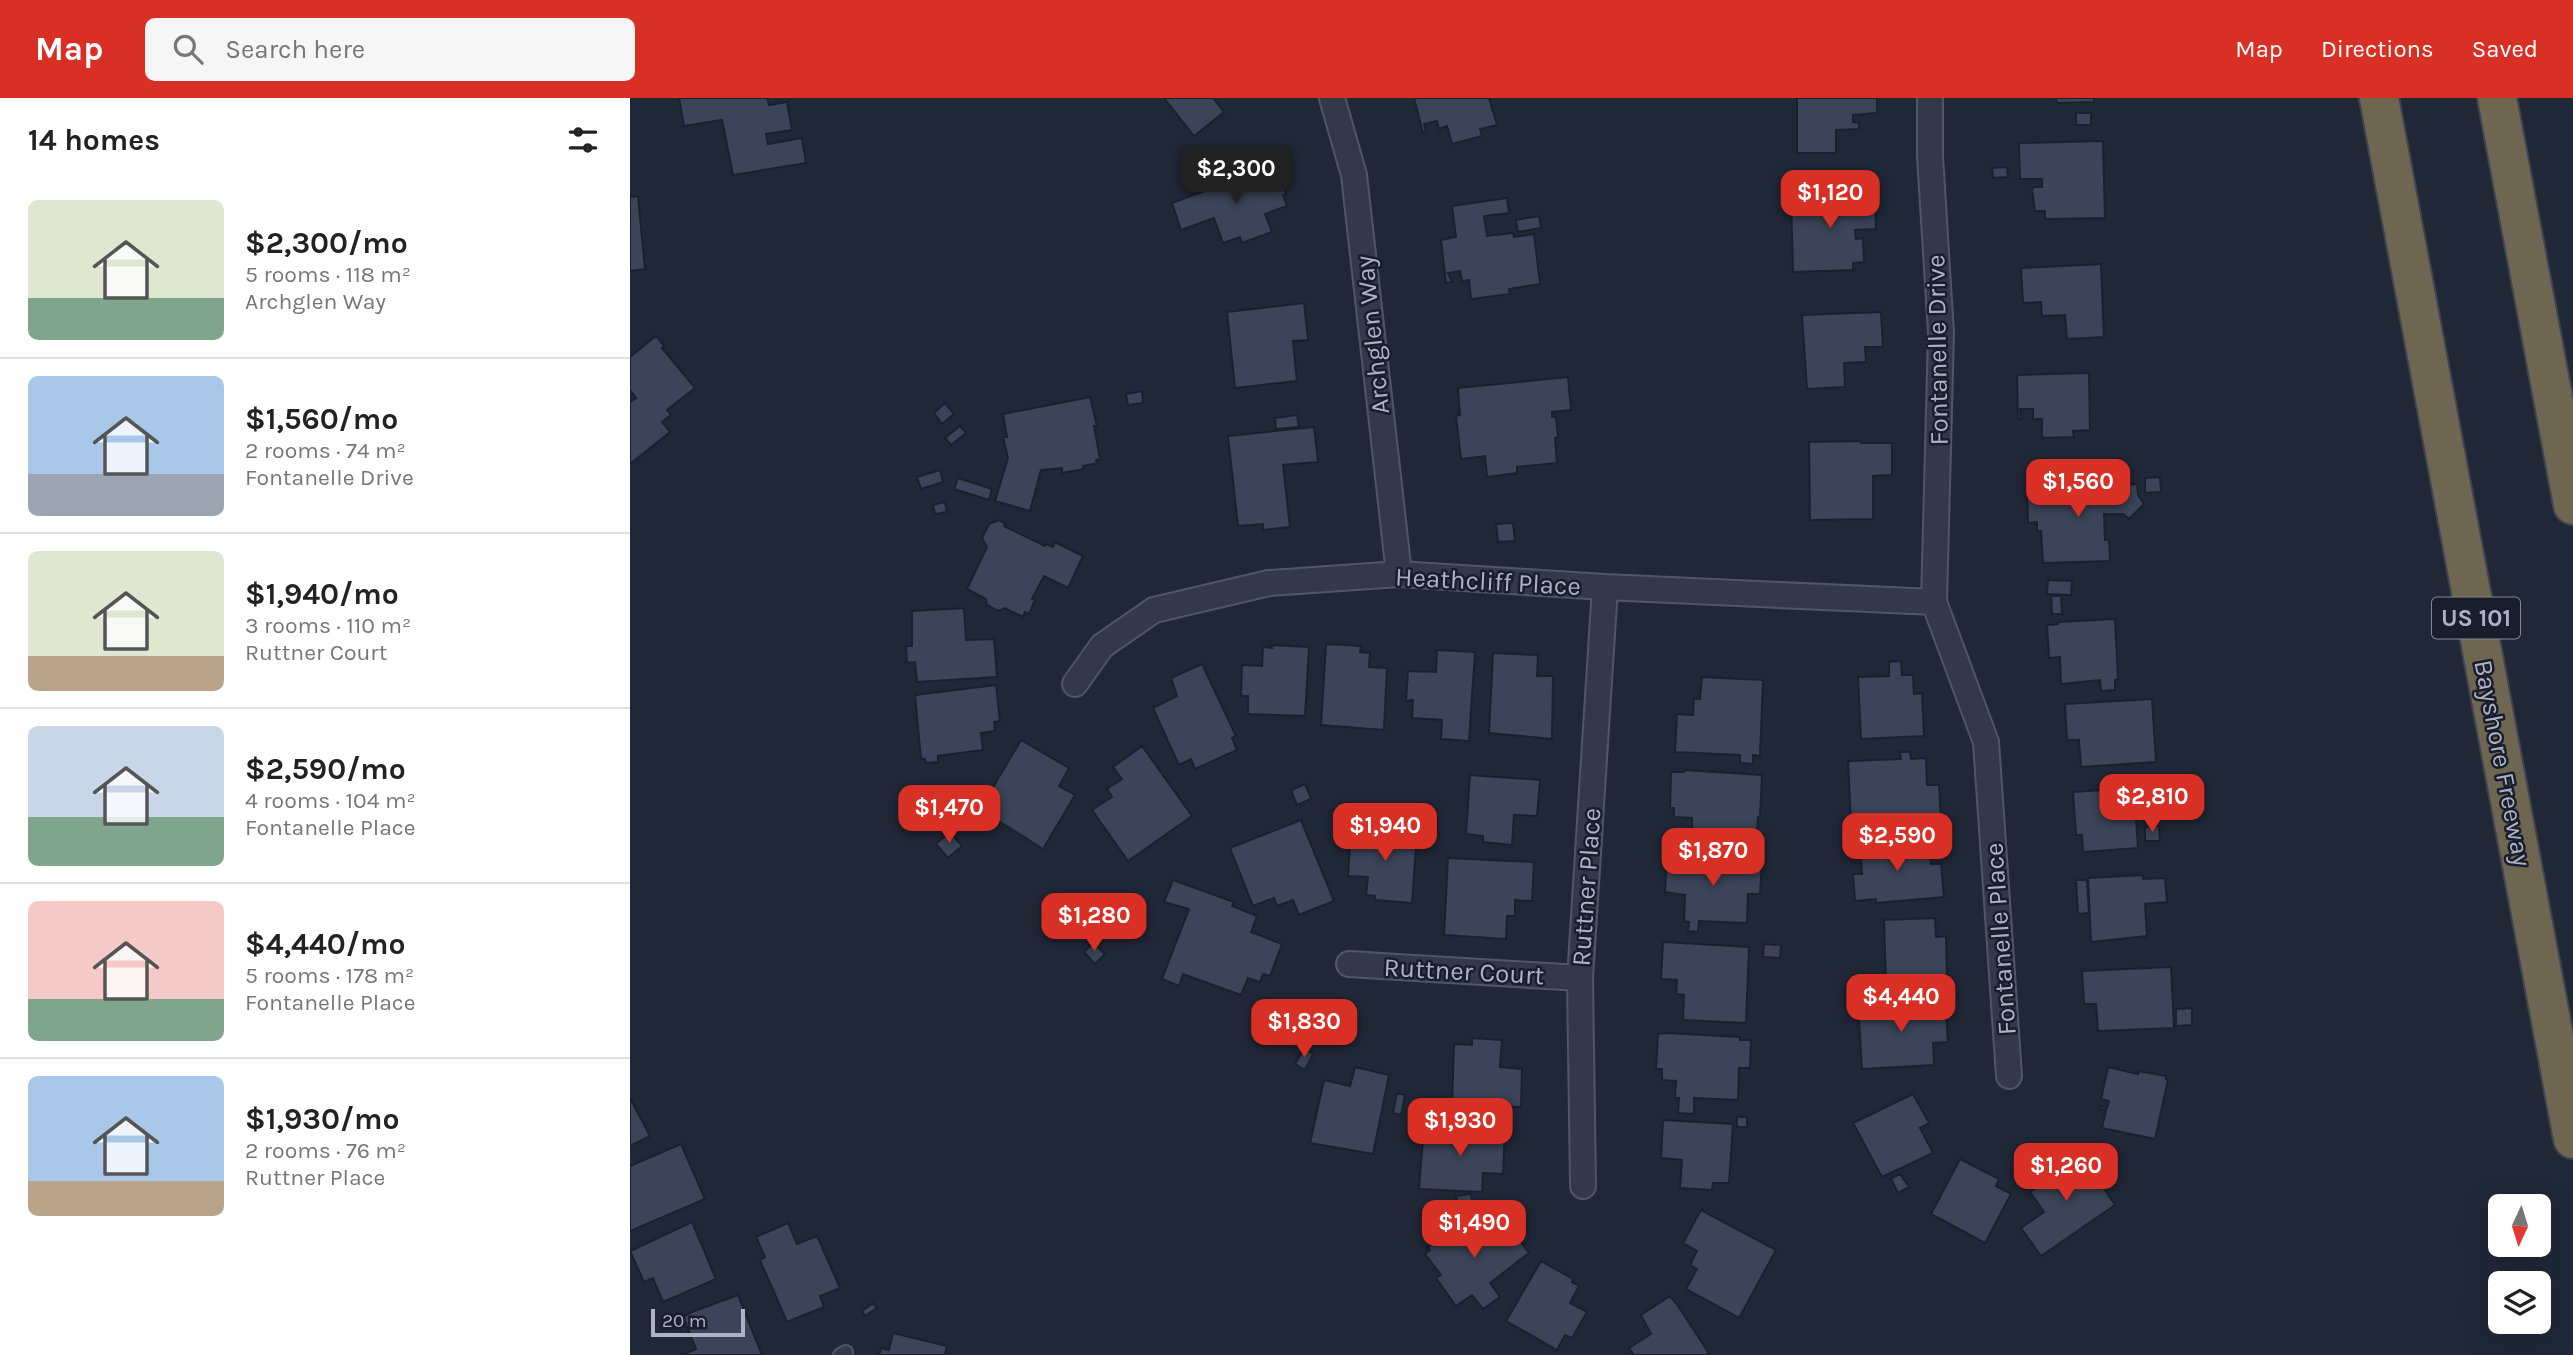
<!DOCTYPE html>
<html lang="en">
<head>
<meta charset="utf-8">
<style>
  body { margin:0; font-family:Karla,sans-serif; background:#f6f6f6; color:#222; height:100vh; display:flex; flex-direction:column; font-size:26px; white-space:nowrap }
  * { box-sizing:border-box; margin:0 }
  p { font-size:23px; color:#767676 }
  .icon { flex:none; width:38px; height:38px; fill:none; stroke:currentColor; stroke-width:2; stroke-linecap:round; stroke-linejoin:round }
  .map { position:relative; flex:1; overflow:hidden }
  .panel { display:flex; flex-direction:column; background:#fff; width:630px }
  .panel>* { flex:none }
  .needle { width:46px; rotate:184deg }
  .tools { position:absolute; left:1858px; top:1096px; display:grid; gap:14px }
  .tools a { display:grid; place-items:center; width:63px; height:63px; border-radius:10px; background:#fff; box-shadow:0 7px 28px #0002; font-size:35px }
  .scale { position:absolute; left:21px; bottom:18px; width:94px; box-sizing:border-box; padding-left:7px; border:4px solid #adb3c5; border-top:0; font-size:19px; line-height:24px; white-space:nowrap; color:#adb3c5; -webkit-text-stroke:5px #191e2c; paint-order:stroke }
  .price { position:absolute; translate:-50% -60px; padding:0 16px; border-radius:14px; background:#d93025; color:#fff; font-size:23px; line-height:46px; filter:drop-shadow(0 2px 4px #0008) }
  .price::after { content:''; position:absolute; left:50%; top:42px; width:21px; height:16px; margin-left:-10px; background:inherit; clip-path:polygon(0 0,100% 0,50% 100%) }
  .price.selected { background:#222; color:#fff }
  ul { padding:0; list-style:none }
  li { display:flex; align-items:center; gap:21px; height:175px; padding:0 28px }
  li+li { border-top:2px solid #e0e0e0 }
  li span { display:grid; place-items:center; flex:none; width:196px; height:140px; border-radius:10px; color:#555 }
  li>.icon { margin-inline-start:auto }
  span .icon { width:84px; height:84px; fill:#fffc; stroke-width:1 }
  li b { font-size:30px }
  h2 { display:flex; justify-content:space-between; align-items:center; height:84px; padding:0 28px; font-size:30px }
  header { display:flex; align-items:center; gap:42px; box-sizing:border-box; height:98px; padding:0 35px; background:#d93025; color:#fff }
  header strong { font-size:33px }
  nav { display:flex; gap:38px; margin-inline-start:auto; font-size:24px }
  .search { width:490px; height:63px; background:#f6f6f6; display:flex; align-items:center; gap:18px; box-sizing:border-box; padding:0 24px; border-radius:10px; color:#767676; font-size:26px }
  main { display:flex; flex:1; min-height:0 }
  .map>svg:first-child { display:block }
  .building { fill:#3b4458; stroke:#1b202e; stroke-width:2 }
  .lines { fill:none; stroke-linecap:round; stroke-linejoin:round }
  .lane-casing { stroke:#515666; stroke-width:16 }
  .street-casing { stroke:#515666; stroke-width:28 }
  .highway-casing { stroke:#3e4352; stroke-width:42 }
  .lane { stroke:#333948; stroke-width:12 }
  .street { stroke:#333948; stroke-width:24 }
  .highway { stroke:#6e6650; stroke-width:38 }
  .labels { text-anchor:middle; stroke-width:5; stroke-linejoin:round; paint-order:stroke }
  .shield { fill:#191e2c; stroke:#818697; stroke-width:2 }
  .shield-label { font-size:24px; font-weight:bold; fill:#adb3c5 }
  .street-label { font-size:26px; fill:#adb3c5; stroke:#191e2c }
</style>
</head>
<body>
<header>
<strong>Map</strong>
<div class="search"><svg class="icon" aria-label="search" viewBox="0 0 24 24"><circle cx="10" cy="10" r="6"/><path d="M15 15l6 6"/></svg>Search here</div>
<nav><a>Map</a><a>Directions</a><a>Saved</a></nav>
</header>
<main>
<section class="panel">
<h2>14 homes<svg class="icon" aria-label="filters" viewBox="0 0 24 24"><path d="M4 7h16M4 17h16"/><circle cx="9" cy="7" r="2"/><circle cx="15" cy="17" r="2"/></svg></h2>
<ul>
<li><span style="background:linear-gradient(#dfe7d0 70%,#7fa58c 0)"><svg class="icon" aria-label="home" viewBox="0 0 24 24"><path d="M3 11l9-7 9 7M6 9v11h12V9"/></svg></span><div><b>$2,300/mo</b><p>5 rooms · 118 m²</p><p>Archglen Way</p></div></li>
<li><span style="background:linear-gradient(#a9c7e8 70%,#9aa5b1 0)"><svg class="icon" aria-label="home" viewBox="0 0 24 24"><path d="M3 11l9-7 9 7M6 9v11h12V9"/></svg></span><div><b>$1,560/mo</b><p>2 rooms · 74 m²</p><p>Fontanelle Drive</p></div></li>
<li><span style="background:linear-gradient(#dfe7d0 75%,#b9a48a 0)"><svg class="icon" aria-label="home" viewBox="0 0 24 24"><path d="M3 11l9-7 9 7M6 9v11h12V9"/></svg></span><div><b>$1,940/mo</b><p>3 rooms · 110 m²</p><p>Ruttner Court</p></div></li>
<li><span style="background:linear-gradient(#c9d6e8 65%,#7fa58c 0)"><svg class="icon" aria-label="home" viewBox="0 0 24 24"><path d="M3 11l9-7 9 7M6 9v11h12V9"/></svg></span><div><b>$2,590/mo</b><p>4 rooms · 104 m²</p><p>Fontanelle Place</p></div></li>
<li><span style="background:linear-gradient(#f6c9c9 70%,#7fa58c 0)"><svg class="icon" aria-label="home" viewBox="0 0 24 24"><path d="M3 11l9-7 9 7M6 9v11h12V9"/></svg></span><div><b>$4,440/mo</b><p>5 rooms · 178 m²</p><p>Fontanelle Place</p></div></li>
<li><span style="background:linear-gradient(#a9c7e8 75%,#b9a48a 0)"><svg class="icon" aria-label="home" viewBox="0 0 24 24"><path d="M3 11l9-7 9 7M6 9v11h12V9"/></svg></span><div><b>$1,930/mo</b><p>2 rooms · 76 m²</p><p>Ruttner Place</p></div></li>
</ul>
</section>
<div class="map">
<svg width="1943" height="1257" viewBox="0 0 1943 1257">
  <rect width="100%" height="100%" fill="#202737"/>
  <path class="building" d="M49 0H137L139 7 157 4 162 32 136 36 138 46 172 40 176 65 103 77 92 22 54 28Z
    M534 0H583L594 14 564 38Z
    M784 0H859L867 27 850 31 852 38 822 46 817 28 809 31 807 23 794 26 796 34 793 35Z
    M1167 0H1247V15L1223 17V24L1229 25V31L1206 32V55H1167Z
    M1426 0H1464V4L1427 5Z
    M1446 15H1461V27H1446Z
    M1473 43 1475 120 1415 121V113H1405L1402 92 1404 89H1412V81H1390L1389 45Z
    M620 62 623 70 612 75 609 66Z
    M645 67 656 96 653 97 657 108 635 116 642 134 612 145 610 139 593 145 584 120 551 132 542 105Z
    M1377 69 1378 79 1363 80 1362 70Z
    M1245 94 1246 131 1225 132 1226 141 1233 140 1234 164 1223 165V172L1163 174 1161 97Z
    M8 98 15 171 0 173V99Z
    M877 100 879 115 854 118 857 138 883 135 884 139 904 136 910 186 879 191 880 196 841 201 839 182 832 183 830 173 818 175 822 184 816 185 811 142 826 139 822 108Z
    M909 118 911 130 888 134 886 122Z
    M1471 166 1474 239 1437 241 1435 217 1412 218 1411 204 1393 205 1391 170Z
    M674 205 678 242 663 243 667 283 605 290 597 214Z
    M1251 214 1253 249H1235L1236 264 1214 265 1215 289 1177 291 1172 217Z
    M26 238 34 248 32 250 65 290 37 312 41 317 32 324 40 334 0 366V304L6 300 0 292V259Z
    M1459 275 1460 332 1443 333 1444 339 1412 340V321H1403V311H1390L1391 321H1388L1387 277Z
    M938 279 941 312 922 314V319H926L928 339 925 340 927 365 887 369V375L857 379 855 358 831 361 826 318 830 317 828 290Z
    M512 293 513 305 498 307 496 296Z
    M460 299 467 328H464L470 361 466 362 467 365 453 368 454 371 432 375V370L411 372 400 413 365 403 378 360 373 339H377L373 316Z
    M315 305 324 316 312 326 304 315Z
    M667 317 669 329 646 331 645 320Z
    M330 328 336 335 321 347 315 340Z
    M684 329 688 364 653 367 660 429 633 432V426L608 428 598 338Z
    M1231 343V345H1262V377L1243 378V421L1180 422 1179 344Z
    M310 372 313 384 291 391 287 379Z
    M1469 377 1470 383 1456 385 1455 379Z
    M1530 379 1531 394 1515 395V380Z
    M328 380 362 391 359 402 324 391Z
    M1507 386 1508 397 1514 406 1499 421 1493 416H1474L1475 442H1479L1480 463 1413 465 1411 433H1407V424L1398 425 1397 388Z
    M315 404 317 414 305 416 303 407Z
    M369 422 375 426 374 428 415 448 416 446 423 449 425 444 453 458 438 490 414 478 402 501 405 502 399 516 395 514 393 519 375 510 368 513 357 507 356 501 337 491 357 449 352 440 359 426Z
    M883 425 885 443 868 444 866 426Z
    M1418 482 1442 483 1441 497 1417 496Z
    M1421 498H1431L1432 516H1422Z
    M334 510 336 542 364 541 367 579 287 584 285 564 277 565 276 548H282V513Z
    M1485 521 1488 581 1485 582V592L1471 593 1470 582 1431 586 1430 559 1419 560 1417 527 1428 526V524Z
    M696 546 731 548 730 554 740 555 739 569 757 570 754 632 691 627Z
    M641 547 679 549 675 618 618 616V598H611L612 567 632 568 633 549 642 550Z
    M807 552 845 554 839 643 811 641 812 622 782 620 783 602 776 603 778 573 806 574Z
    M863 555 908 557 907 578H923L922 641 859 635Z
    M1271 563 1272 577H1283L1284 596 1292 595 1294 638 1231 641 1228 579 1259 578V564Z
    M572 566 606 638 602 640 607 652 565 671 561 661 549 667 523 610 547 598 541 580Z
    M1072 579 1133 582 1130 658 1123 657V666L1110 665V657L1045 654 1047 616 1063 617 1064 600 1070 601Z
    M366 587 370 623 364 624 365 633 351 635 353 652 308 658V664L296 665 295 661H291L285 597Z
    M1522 601 1526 664 1451 669 1449 642H1437L1435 606Z
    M391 642 439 670 429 688 445 697 413 751 359 717 367 701 359 696Z
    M512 648 562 718 498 763 462 712 482 699 477 691 492 681 483 669Z
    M1270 654H1280L1281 661 1296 660 1297 687H1309L1311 721 1221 725 1218 663 1271 661Z
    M1054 672 1132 677 1130 719H1128L1127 734 1116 733 1115 750 1084 749 1085 741 1062 740V720L1044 719V710H1040L1041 674H1054Z
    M840 677 910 682 907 718 884 717 882 747 853 744V738L836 736Z
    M675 686 681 701 667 707 661 692Z
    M1504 690 1508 750 1453 754 1452 737H1446L1443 694Z
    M671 722 704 803 669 817 663 802 647 808 644 800 623 808 600 750Z
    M1529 728 1530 743H1515V729Z
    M728 730 787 734 782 805 745 802V798L736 797 738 779 718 778 720 748 727 749Z
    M320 734 332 748 318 760 306 746Z
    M1275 742V747L1299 745 1301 766H1311L1314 799 1246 805V801L1225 803 1223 776H1232L1230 744Z
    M1037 759 1118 762 1117 765 1132 766 1130 796H1118L1117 825 1069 823 1068 834 1058 833 1059 824 1054 823 1055 797 1035 794Z
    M818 760 904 764 902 803 885 802V818H877L876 841 814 837Z
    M1513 777V781L1535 780 1537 804 1515 806 1517 838 1461 844 1458 780Z
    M543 782 604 804 602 808 627 818 621 834 652 846 640 878 633 876 630 884 618 880 611 897 553 876 549 888 532 881 559 811 534 804Z
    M1446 782H1457L1459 815 1448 816Z
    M1305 820 1306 839 1316 838 1317 881 1256 884 1254 822Z
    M1033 844 1119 849 1116 925 1053 922 1054 897 1046 896 1047 882 1031 881Z
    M463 845 475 856 465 866 454 854Z
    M1134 846 1151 847 1150 860 1133 859Z
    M1541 869 1544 930 1468 933 1466 906H1454L1452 873Z
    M1315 903 1318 944 1303 945 1304 967 1232 971 1228 908Z
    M1562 910V927L1546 928V911Z
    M1037 935 1110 939V942H1121L1120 970H1109L1108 1002 1064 1000V1016L1048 1015 1049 1000H1045L1046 983 1032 982V971H1026L1028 936Z
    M842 940 872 942 870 969 892 971 891 1009 822 1007 824 946 842 947Z
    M674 951 683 956 675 972 665 966Z
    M725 969 759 977 743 1056 680 1045 694 982 720 988Z
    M1478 969 1508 976 1509 973 1536 978V981L1538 982 1525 1041 1472 1030 1476 1012 1469 1011 1470 1008 1477 1010 1479 1003 1471 1001Z
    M767 995 775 997 771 1017 763 1015Z
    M1283 996 1299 1025 1290 1030 1303 1055 1252 1079 1223 1025Z
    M0 1000 20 1038 0 1048Z
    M1107 1019H1117V1029H1107Z
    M1033 1022 1103 1026 1099 1085H1083L1082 1092 1050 1090 1052 1062 1031 1060Z
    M794 1028 875 1032 873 1076 853 1075 852 1094 789 1091Z
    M51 1046 75 1101 0 1133V1068Z
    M1448 1052 1485 1107 1411 1158 1391 1130 1414 1114 1400 1094 1416 1082 1413 1077Z
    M1330 1061 1369 1081 1366 1088 1381 1096 1355 1145 1301 1116Z
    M1270 1076 1279 1089 1268 1095 1261 1081Z
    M841 1096 843 1110 828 1112 826 1098Z
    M1071 1112 1146 1152 1109 1220 1056 1191 1067 1171 1060 1167 1067 1153 1053 1145Z
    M845 1115 862 1138 878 1126 899 1155 860 1185 870 1199 853 1211 842 1197 826 1208 806 1180 811 1177 795 1156 800 1152 798 1149Z
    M62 1124 86 1181 33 1204 23 1180 14 1184 0 1153Z
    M158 1125 167 1146 187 1138 210 1190 190 1198 194 1209 157 1224 130 1162 135 1159 126 1139Z
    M911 1163 943 1181 942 1184 949 1188 940 1205 957 1214 942 1240 935 1237 927 1252 876 1223Z
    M108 1197 132 1257H52L66 1251 53 1219 62 1214Z
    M1040 1198 1048 1208 1080 1257H1004L999 1250 1021 1236 1011 1217Z
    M243 1205 247 1210 235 1218 232 1213Z
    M263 1235 317 1248 315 1257H249L251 1250 259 1252Z"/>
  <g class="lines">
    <g class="lane-casing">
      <path id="lane" d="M210 1257 216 1254"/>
    </g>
    <g class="street-casing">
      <path id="street" d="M702 0 724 77 769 476
        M1300 0V58L1311 235 1304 504 1356 644 1379 978
        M445 586 472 548 524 512 639 485 769 476 975 489 1304 504
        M719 866 950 880
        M953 1088 950 880 975 489"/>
    </g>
    <g class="highway-casing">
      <path id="highway" d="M1749 0 1943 1041
        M1867 0 1943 407"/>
    </g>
    <use href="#lane" class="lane"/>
    <use href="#street" class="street"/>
    <use href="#highway" class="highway"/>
  </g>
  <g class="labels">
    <rect class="shield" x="1802" y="499.5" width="88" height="41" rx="5"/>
    <g class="shield-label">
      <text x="1846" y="528">US 101</text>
    </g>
    <g class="street-label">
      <text transform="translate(742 237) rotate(-96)" y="9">Archglen Way</text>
      <text transform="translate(1307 252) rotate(-91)" y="9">Fontanelle Drive</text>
      <text transform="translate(858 483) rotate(3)" y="9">Heathcliff Place</text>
      <text transform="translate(1873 665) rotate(79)" y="9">Bayshore Freeway</text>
      <text transform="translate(956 789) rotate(-86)" y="9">Ruttner Place</text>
      <text transform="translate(1370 841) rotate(-94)" y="9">Fontanelle Place</text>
      <text transform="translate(834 873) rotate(3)" y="9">Ruttner Court</text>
    </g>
  </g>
</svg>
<div class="tools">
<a><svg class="needle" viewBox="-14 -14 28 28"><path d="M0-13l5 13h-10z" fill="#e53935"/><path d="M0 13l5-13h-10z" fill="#767676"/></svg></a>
<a><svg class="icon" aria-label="layers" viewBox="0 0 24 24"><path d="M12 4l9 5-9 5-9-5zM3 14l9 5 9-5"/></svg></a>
</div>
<div class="scale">20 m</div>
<b class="price selected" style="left:606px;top:108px">$2,300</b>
<b class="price" style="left:1200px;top:132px">$1,120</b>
<b class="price" style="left:1448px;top:421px">$1,560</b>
<b class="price" style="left:1522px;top:736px">$2,810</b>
<b class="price" style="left:319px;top:747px">$1,470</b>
<b class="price" style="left:755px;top:765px">$1,940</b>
<b class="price" style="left:1267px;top:775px">$2,590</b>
<b class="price" style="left:1083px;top:790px">$1,870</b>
<b class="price" style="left:464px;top:855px">$1,280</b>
<b class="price" style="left:1271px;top:936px">$4,440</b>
<b class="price" style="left:674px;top:961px">$1,830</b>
<b class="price" style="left:830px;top:1060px">$1,930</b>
<b class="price" style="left:1436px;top:1105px">$1,260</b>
<b class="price" style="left:844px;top:1162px">$1,490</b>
</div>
</main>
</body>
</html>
